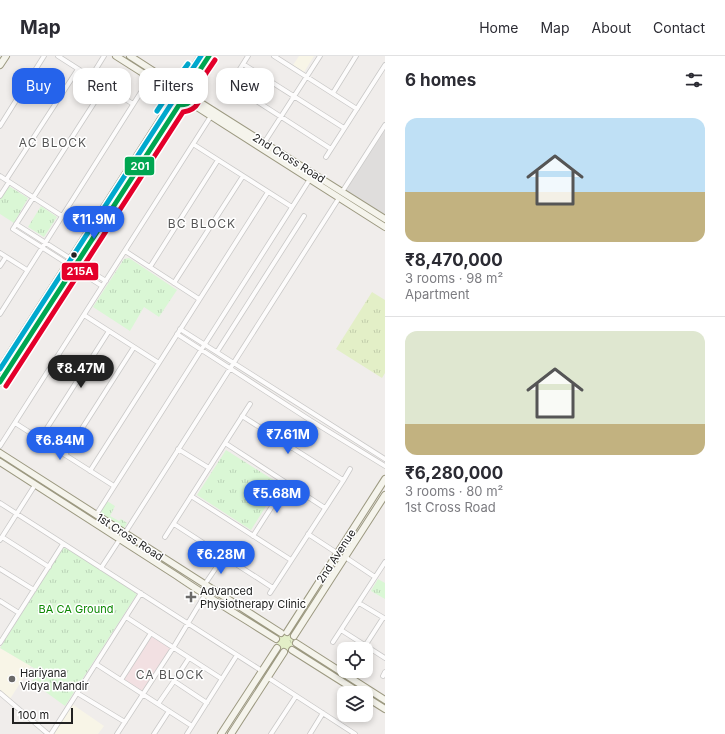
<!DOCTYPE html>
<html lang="en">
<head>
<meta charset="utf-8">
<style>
  body { margin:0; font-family:Inter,sans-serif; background:#f2f2f3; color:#2b2b33; height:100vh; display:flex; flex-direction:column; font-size:15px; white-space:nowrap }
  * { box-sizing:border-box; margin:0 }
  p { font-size:13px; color:#7c7c81 }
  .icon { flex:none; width:22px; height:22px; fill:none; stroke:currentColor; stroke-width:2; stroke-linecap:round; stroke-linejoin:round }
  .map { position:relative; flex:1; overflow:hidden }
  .sheet { display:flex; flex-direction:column; background:#fff; width:340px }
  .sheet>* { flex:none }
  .hud { position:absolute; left:12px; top:12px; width:313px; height:36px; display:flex; gap:8px }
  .controls { position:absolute; left:337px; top:586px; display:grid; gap:8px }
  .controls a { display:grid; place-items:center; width:36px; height:36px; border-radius:8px; background:#fff; box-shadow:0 2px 6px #0003; font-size:20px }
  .scale { position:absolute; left:12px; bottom:10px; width:61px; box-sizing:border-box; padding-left:4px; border:2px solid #222; border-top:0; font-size:11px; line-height:14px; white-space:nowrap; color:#222; -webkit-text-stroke:3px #fff; paint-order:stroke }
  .price { position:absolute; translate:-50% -34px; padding:0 9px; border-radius:14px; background:#2563eb; color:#fff; font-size:13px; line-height:26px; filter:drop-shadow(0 1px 2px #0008) }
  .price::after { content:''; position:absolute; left:50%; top:24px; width:12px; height:9px; margin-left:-6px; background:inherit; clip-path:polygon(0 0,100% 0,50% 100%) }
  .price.selected { background:#222; color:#fff }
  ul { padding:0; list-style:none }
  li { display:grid; align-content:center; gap:8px; height:212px; padding:0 20px }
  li+li { border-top:1px solid #e1e1e2 }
  li span { display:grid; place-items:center; height:124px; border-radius:12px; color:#555 }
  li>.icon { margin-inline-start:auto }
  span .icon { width:72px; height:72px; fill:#fffc; stroke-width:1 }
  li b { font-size:17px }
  h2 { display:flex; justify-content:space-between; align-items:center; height:48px; padding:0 20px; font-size:17px }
  .chip { padding:0 14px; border-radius:12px; background:#fff; box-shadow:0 2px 6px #0003; font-size:14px; line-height:36px }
  .chip.selected { background:#2563eb; color:#fff }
  header { display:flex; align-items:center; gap:24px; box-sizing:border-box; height:56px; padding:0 20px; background:#fff; border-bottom:1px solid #e1e1e2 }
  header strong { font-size:19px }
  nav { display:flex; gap:22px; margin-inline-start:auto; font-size:14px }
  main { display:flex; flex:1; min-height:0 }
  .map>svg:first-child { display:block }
  .residential { fill:#dfdddc }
  .commercial { fill:#f2e0e2 }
  .education { fill:#f8f5e7 }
  .grass { fill:url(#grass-tufts) }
  .park { fill:url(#park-tufts) }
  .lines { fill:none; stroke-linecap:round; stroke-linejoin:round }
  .street-casing { stroke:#c9c8c7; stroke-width:5.5 }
  .secondary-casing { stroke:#9c9981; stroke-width:8 }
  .street { stroke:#fdfcfc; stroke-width:4 }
  .secondary { stroke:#f5f4ec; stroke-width:6 }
  .bus-1-casing { stroke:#fff; stroke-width:8 }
  .bus-2-casing { stroke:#fff; stroke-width:8 }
  .bus-3-casing { stroke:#fff; stroke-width:8 }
  .bus-1 { stroke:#00a651; stroke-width:5 }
  .bus-2 { stroke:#e4002b; stroke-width:5 }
  .bus-3 { stroke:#00a9ce; stroke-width:5 }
  .bus-dot { fill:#222; stroke:#fff; stroke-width:1.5 }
  .poi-dot { fill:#6a6968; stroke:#fff; stroke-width:1.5 }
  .labels { text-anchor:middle; stroke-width:3; stroke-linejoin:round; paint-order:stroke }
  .street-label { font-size:11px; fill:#222; stroke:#fff }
  .poi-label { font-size:11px; fill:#222; stroke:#fff; text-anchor:start }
  .park-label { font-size:11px; fill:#0c8902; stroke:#fff }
  .neighbourhood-label { font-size:12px; letter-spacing:1px; fill:#555; stroke:#fff }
  .line-badge { stroke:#fff; stroke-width:1.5 }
  .badge-label { font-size:11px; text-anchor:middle; font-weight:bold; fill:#fff }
</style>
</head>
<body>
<header>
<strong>Map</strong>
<nav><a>Home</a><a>Map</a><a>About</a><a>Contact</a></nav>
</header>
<main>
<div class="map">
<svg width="385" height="678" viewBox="0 0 385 678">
  <defs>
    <pattern id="grass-tufts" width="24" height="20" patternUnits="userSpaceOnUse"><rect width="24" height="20" fill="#e3efc7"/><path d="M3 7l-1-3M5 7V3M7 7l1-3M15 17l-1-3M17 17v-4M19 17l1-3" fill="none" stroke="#c2cdab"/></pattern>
    <pattern id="park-tufts" width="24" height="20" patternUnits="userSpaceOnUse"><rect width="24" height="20" fill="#daf7d5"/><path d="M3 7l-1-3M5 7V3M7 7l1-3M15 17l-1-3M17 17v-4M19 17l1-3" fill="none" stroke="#bbd3b7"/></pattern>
  </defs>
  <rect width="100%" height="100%" fill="#f0edeb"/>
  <path class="residential" d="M385 66V166L339 139Z"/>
  <path class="commercial" d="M151 579 171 592 142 636 122 624Z"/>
  <path class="education" d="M299 0H314L304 16 293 9Z
    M192 533 196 536 193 540 197 542 194 547 186 543Z
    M0 592 31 610 10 643 0 635Z
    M72 648 104 670 98 678H52Z"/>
  <path class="grass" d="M372 236 385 244V317L382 322 336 293Z
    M277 586a8 8 0 1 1 16 0a8 8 0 1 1-16 0Z"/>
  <path class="park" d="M174 38a8 8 0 1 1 16 0a8 8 0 1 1-16 0Z
    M7 129 28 142 14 167 0 158V140Z
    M41 150 57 161 44 181 28 171Z
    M129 202 177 234 159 261 144 251 130 275 93 251 124 203Z
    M226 394 280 428 251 474 197 439Z
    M107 445 115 450 110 460 119 465 121 463 127 467 123 474 97 458Z
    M64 490 137 538 65 650 32 626 39 615 0 592Z
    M378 523 385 527V543L371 535Z"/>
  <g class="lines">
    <g class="street-casing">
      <path id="street" d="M58 0 133 48
        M274 0 357 53
        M243 8 344 72
        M91 21 104 0
        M230 28 331 93
        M225 37 248 0
        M333 37 356 0
        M0 70 44 0
        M264 87 320 0
        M193 88 292 151
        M326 101 385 9
        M0 120 62 160
        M6 124 78 13
        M342 136 385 69
        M0 140 9 126
        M16 168 71 203
        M125 195 199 243
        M0 197 27 214
        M77 207 106 225
        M68 208 13 173 105 30
        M0 210 6 201
        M150 211 218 104
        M74 212 102 230
        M174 227 243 120
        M0 258 141 36
        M84 259 159 307
        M180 273 385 403
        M177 278 310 364 385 410
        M217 296 304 160
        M242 360 343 424
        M15 367 114 430
        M40 383 109 275
        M225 387 325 452
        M0 390 211 60
        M292 392 310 364
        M178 393 209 412
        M65 399 134 291
        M90 415 268 136
        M191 440 291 504
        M0 447 262 615
        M96 459 310 123
        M174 468 273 532
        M125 477 339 142
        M308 478 337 497
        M253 480 287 427
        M2 481 49 511
        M165 481 250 348
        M0 484 35 429
        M345 501 375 521
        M101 512 120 483
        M0 513 34 534
        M205 528 224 500
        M270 537 343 425 350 413
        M0 545 19 557
        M359 547 384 562
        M126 561 222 623
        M341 574 385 602
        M333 586 385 506
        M0 587 63 488
        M365 590 383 562
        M189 602 174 625 207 647
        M96 608 192 670
        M347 620 351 615
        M383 620 385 616
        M267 621 355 678
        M121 624 151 577
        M0 637 48 678
        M77 637 125 666
        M158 648 174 625
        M51 678 141 537
        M117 678 173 592 205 539
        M154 678 169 655
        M187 678 237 599
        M271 678 296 640
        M310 678 323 657"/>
    </g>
    <g class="secondary-casing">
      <path id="secondary" d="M116 0 171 35
        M130 0 175 29
        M0 9 6 0
        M184 26 201 0
        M171 38a11 11 0 1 1 22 0a11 11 0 1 1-22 0Z
        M190 29 209 0
        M193 42 385 163
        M189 46 385 171
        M0 313 173 44
        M0 326 179 49
        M0 397 281 577
        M0 406 177 520C209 542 243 562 276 583
        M287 576 385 423
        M294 580 385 439
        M296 587 385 644
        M292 594 360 637
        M366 641 385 653
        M221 678 277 592
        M231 678 284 596"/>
    </g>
    <use href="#street" class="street"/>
    <use href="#secondary" class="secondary"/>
    <g class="bus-1-casing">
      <path id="bus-1" d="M0 326 179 49C193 49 196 40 190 29L209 0"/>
    </g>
    <g class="bus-2-casing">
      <path id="bus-2" d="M6 330 183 56C198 54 203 43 198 29L215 4"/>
    </g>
    <g class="bus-3-casing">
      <path id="bus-3" d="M157 55 165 43 164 36 167 28 174 21 180 19 188 8
        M0 313 173 45C177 41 182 44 186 40 187 35 182 32 184 26L201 0"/>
    </g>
    <use href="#bus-1" class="bus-1"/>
    <use href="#bus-2" class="bus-2"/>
    <use href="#bus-3" class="bus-3"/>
  </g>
  <circle class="bus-dot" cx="74" cy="199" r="3.5"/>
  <g class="poi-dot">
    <path d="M189 535h4v4h4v4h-4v4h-4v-4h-4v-4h4z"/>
    <circle cx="12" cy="623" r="4"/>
  </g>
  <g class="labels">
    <g class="street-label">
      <text transform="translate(289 102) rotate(32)" y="4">2nd Cross Road</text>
      <text transform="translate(130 481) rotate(33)" y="4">1st Cross Road</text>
      <text transform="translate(336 500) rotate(-57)" y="4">2nd Avenue</text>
    </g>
    <g class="poi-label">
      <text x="200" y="539">Advanced<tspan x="200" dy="13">Physiotherapy Clinic</tspan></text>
      <text x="20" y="621">Hariyana<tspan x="20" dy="13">Vidya Mandir</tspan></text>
    </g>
    <g class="park-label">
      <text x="76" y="557">BA CA Ground</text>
    </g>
    <g class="neighbourhood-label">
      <text x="53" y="91">AC BLOCK</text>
      <text x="202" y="172">BC BLOCK</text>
      <text x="170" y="623">CA BLOCK</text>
    </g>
  </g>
  <g class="line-badge">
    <rect x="124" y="100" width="31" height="20" rx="4" fill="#00a651"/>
    <rect x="61" y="206" width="38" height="19" rx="4" fill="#e4002b"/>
  </g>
  <g class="badge-label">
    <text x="140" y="114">201</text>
    <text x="80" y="219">215A</text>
  </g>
</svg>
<div class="controls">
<a><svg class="icon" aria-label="locate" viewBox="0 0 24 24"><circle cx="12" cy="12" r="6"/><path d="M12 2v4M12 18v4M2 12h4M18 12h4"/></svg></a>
<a><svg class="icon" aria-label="layers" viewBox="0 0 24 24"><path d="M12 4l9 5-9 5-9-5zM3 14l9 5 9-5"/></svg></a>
</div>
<div class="scale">100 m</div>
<b class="price" style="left:94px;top:184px">₹11.9M</b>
<b class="price selected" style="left:81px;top:333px">₹8.47M</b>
<b class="price" style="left:288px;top:399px">₹7.61M</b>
<b class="price" style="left:60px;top:405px">₹6.84M</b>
<b class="price" style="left:277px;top:458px">₹5.68M</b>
<b class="price" style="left:221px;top:519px">₹6.28M</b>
<div class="hud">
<a class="chip selected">Buy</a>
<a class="chip">Rent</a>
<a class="chip">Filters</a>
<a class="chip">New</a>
</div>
</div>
<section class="sheet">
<h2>6 homes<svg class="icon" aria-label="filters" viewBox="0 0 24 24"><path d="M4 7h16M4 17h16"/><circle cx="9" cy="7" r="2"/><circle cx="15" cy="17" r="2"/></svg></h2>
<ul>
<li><span style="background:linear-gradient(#bfe0f5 60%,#c2b280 0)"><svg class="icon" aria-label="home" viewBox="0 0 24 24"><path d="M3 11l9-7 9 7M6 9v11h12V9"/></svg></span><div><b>₹8,470,000</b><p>3 rooms · 98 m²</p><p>Apartment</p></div></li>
<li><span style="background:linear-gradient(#dfe7d0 75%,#c2b280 0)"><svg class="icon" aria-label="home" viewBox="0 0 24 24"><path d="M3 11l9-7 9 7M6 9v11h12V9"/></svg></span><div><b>₹6,280,000</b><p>3 rooms · 80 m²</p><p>1st Cross Road</p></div></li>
</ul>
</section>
</main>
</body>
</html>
